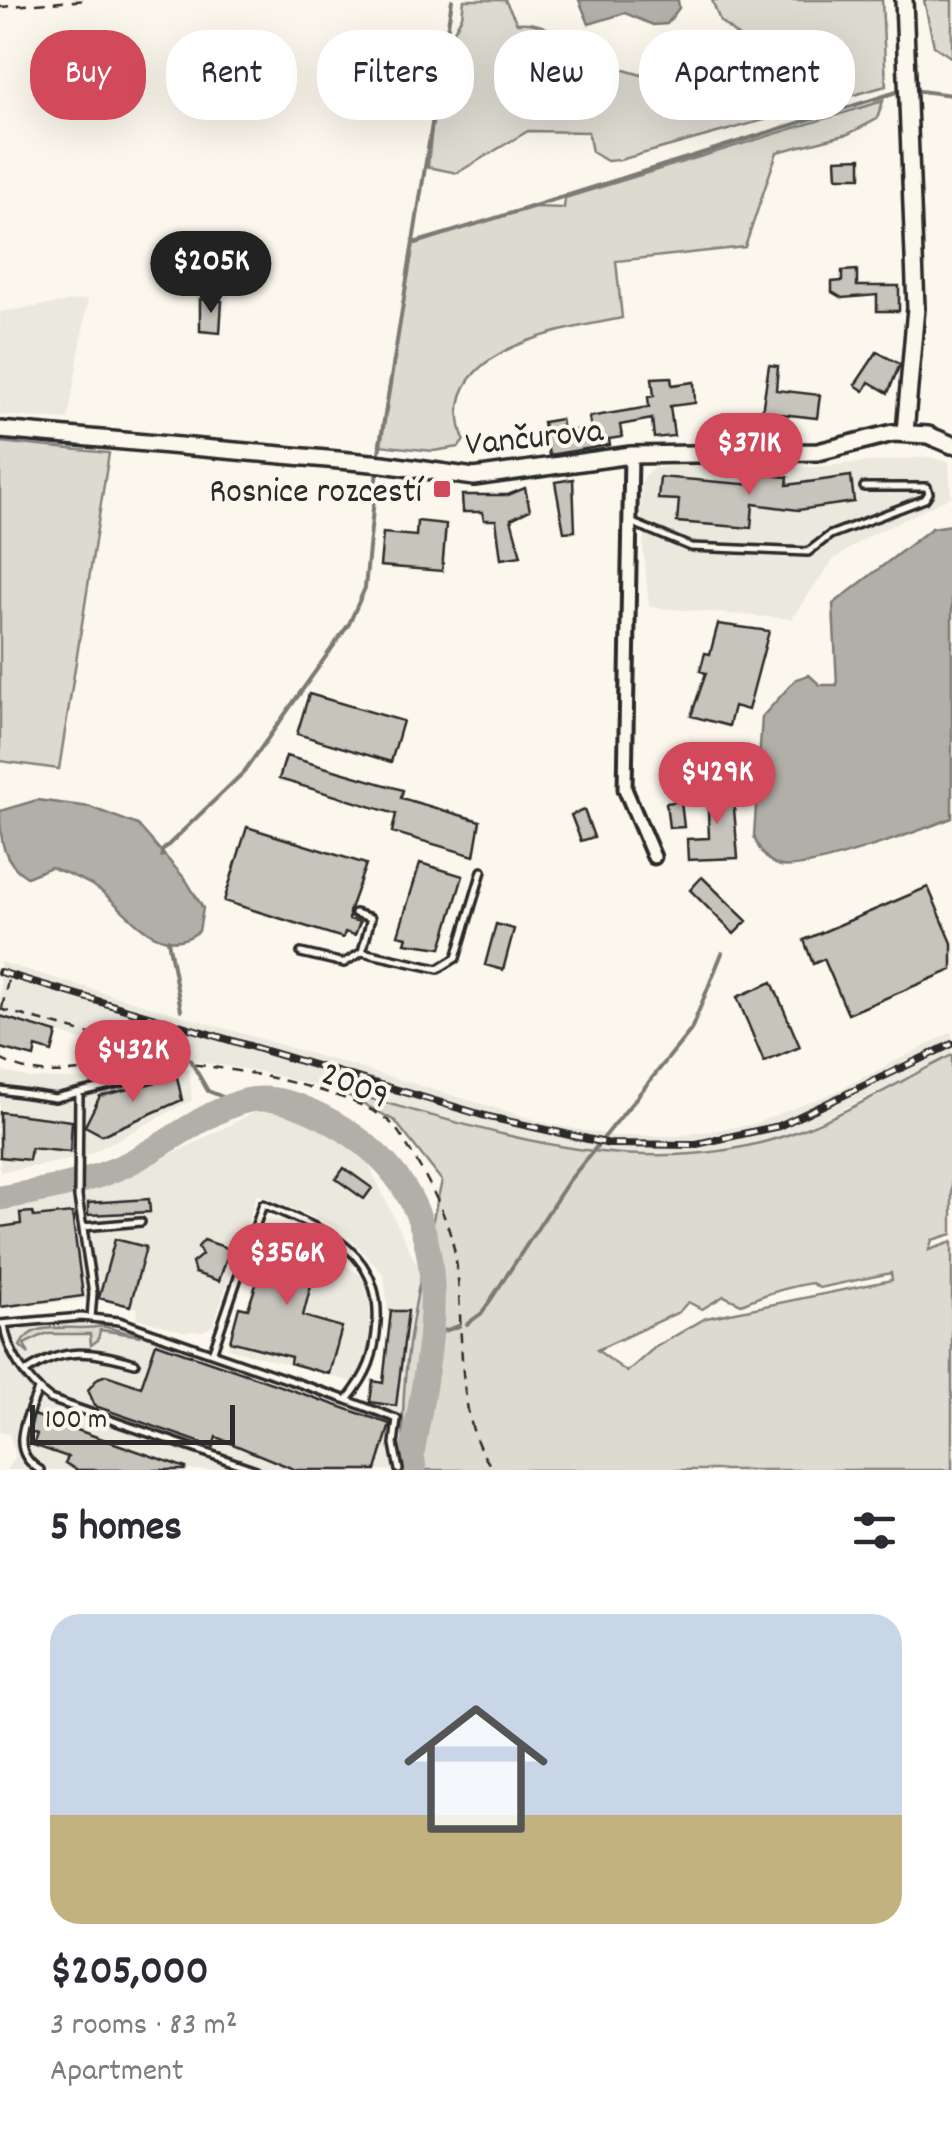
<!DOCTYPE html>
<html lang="en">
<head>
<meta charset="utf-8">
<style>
  body { margin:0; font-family:Dekko,sans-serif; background:#f2f2f3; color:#2b2b33; height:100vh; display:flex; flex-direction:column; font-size:38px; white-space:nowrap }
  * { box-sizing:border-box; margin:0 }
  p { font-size:32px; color:#7c7c81 }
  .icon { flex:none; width:55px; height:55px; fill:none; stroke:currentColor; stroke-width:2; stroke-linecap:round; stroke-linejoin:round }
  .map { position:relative; height:1470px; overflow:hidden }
  .sheet { display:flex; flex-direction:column; background:#fff; flex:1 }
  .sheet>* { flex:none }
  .hud { position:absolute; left:30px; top:30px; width:892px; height:90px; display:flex; gap:20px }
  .scale { position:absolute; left:30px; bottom:25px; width:205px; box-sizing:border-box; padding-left:10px; border:5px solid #2b2b2b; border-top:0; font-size:28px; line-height:35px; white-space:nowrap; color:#2b2b2b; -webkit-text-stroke:8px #fbf7ec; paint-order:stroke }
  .price { position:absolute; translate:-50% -85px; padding:0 22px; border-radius:35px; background:#d1495b; color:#fff; font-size:32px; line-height:65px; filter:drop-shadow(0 2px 5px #0008) }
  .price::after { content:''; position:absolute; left:50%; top:60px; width:30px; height:22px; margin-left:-15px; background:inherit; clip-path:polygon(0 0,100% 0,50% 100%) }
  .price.current { background:#222; color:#fff }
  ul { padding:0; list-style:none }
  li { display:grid; align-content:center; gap:20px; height:530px; padding:0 50px }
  li span { display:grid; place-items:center; height:310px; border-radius:30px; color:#555 }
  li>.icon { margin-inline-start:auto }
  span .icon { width:180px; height:180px; fill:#fffc; stroke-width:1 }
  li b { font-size:42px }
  h2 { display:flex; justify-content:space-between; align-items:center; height:120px; padding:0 50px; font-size:42px }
  .tag { padding:0 35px; border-radius:40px; background:#fff; box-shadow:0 10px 40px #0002; font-size:35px; line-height:90px }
  .tag.current { background:#d1495b; color:#fff }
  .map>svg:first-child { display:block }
  .built { fill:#ebe8de }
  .green { fill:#dddad0; stroke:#84827e; stroke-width:2.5; fill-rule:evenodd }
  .water { fill:#b1afa7; stroke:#7b7a75; stroke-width:2.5 }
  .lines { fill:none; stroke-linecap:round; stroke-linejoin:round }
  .stream { stroke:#7b7a75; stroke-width:4 }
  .river { stroke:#b1afa7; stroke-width:25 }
  .building { fill:#c7c4bc; stroke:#2b2b2b; stroke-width:2.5 }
  .lane-casing { stroke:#2b2b2b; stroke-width:12 }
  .street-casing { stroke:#2b2b2b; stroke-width:19 }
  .secondary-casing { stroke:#2b2b2b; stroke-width:22 }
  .path { stroke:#2b2b2b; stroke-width:2.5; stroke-dasharray:10 8; stroke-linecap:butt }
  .lane { stroke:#fbf7ec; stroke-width:5 }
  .street { stroke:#fbf7ec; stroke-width:11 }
  .secondary { stroke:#fbf7ec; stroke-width:15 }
  .rail-casing { stroke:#2b2b2b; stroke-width:8 }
  .rail { stroke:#fbf7ec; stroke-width:4; stroke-dasharray:11; stroke-linecap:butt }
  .poi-dot { fill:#d1495b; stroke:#fbf7ec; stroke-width:4 }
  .labels { text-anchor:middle; stroke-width:8; stroke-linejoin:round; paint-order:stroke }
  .street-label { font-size:35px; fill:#2b2b2b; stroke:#fbf7ec }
  .poi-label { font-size:35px; fill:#2b2b2b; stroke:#fbf7ec; text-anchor:end }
</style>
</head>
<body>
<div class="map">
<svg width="952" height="1470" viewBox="0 0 952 1470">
  <rect width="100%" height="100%" fill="#fbf7ec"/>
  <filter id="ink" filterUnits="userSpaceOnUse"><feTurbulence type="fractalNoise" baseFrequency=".01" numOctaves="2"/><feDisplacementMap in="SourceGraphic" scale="20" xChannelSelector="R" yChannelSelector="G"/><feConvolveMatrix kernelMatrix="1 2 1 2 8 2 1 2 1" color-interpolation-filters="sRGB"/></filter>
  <g filter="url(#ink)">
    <path class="built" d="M88 299 68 420 0 415V312Z
      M928 457 949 462 951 497 867 537 833 560 791 619 649 607 643 544 647 526 641 518V482L650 469 694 464 799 468Z
      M0 962 553 1125 615 1136H678L753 1124 835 1092 952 1032V1055L802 1129 758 1144 680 1157 613 1156 548 1145 257 1071 108 1048 0 1015Z
      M153 1067 189 1069 192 1100 82 1158 0 1172V1071L30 1078 82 1079Z
      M255 1112 279 1110 302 1116 352 1146 369 1165 420 1272 401 1439 407 1470H6L16 1456 9 1434 0 1432V1331L22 1326 78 1323 134 1331 273 1386 370 1402 373 1382 382 1383 390 1329 384 1275 342 1229 257 1194 213 1326 203 1331H183L136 1318 138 1308 99 1298 0 1308V1207L81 1196 95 1183 135 1173Z
      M273 1233 321 1246 318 1257 343 1264 366 1278 372 1332 365 1373 356 1383 228 1348 239 1307 248 1309Z"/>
    <path class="green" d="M464 0H505L517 23C554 19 567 50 598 61 640 77 691 89 735 84L754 61 748 45 720 21 712 0H882L886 86 620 160 607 161 592 152 588 132 528 131 457 173 428 167 433 113 451 91 447 44 462 16Z
      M924 0H952V58L934 46Z
      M883 101 877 119 848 134 777 152 745 247 616 261 622 318C560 330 431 350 464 440L459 447 433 451 379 445 414 242 535 207 564 208 565 198Z
      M0 442 109 453 59 769 0 761Z
      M952 1055V1234L932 1240 929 1250 952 1242V1470H407C392 1392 423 1260 442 1181L395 1121 338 1090C491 1130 645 1190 801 1130 853 1110 902 1080 952 1055ZM891 1273 892 1280 706 1318 654 1348 627 1372 597 1350 679 1312 688 1302 702 1309 724 1296 741 1304C765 1294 786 1287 812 1283L819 1288Z
      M102 1326 141 1336 100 1330 98 1340 91 1345 90 1334H45L24 1344 29 1354 20 1346C32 1317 77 1333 102 1326Z"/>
    <path class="water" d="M579 0H678L679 8 667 24 653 25 625 13 589 24Z
      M952 525V818C924 829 800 875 778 865 764 860 758 848 754 836L762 717 796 679 809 675 820 685H837L833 604 932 528Z
      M37 800 90 807 138 825 186 880 203 908 199 931C161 961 130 914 101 891 86 880 67 874 51 867L27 877C2 862 0 838 0 811Z"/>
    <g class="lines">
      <path class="stream" d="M912 90 952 95
        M416 243 903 90
        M378 459 452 0
        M162 856V851L244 772 349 624 365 588 377 469
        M168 940 181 1010
        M190 1060 208 1091 238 1103
        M467 1324 482 1313 568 1182 691 1030 722 953
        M432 1335 459 1326"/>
      <path class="river" d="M0 1198C41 1191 87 1183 125 1165 163 1147 198 1117 238 1103 271 1092 303 1106 332 1122 467 1199 434 1328 412 1454L414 1470"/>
    </g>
    <path class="building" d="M861 158V177H837L836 159Z
      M857 270V286H899V311H877V295L842 298 832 292V282L842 281V271Z
      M200 299 222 301 220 333 200 331Z
      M877 352 900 364 888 393 869 382 864 391 855 385Z
      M769 365 778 366 776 390 820 395 817 418 762 412Z
      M671 377 672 385 694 382 695 403 670 406 674 436 654 438 652 419 620 425 622 437 609 439 610 445 549 455 543 422 561 419 563 431H570L591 428 589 417 649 407 648 397 654 396 652 378Z
      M723 414 743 415 742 438 721 437Z
      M756 474 788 477 787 485 851 476 854 502 798 510 753 504 751 528 677 522 679 500 658 499 660 477 755 485Z
      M573 479 575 531 564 532 555 482Z
      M525 488 530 510 511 519 521 556 501 559 496 520H484L482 512H463L462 495H508Z
      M417 521 446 524 442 571 380 566 383 533 416 536Z
      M718 624 769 631 748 710 734 706 729 726 691 716 706 673 700 671 705 653 710 654Z
      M309 694 403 721 391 762 297 734Z
      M286 756 403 790 401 798 480 821 474 856 392 832 396 814 279 779Z
      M732 783 738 858 688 860 687 839 709 838 707 784Z
      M681 801 684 827 669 828 666 803Z
      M584 810 594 837 581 841 571 815Z
      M247 827 366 864 349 912V919L360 922 355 935 345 932 343 938 224 901Z
      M420 863 463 876 441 948 405 943 407 937 398 935Z
      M702 877 747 921 734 934 690 890Z
      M928 887 952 943V970L848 1014 824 959 813 964 804 940Z
      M496 924 514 929 503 970 485 965Z
      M772 982 800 1047 764 1062 737 997Z
      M0 1016 57 1033 52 1052 36 1047 34 1057 0 1048Z
      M177 1077 182 1100 102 1135 85 1126 100 1096Z
      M0 1112 72 1121 70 1152 31 1148 29 1160 0 1157Z
      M344 1168 372 1188 364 1199 336 1179Z
      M149 1199 150 1212 88 1215V1203Z
      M33 1212 34 1217 72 1213 83 1296 0 1307V1227L21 1224 20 1213Z
      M273 1233 321 1246 303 1316 342 1327 329 1374 290 1363 291 1357 230 1341 239 1307 248 1309Z
      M115 1239 146 1247 130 1306 99 1298Z
      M204 1240 230 1249 219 1281 195 1273 192 1263 202 1255 198 1247Z
      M391 1311H408L396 1406 370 1402 373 1381 383 1383Z
      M156 1343 390 1424 376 1470H296L216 1437 213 1447 95 1406 88 1390 98 1378 106 1375 141 1387Z
      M34 1415 186 1468 185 1470H77L65 1463 68 1457 33 1445 37 1434 29 1432Z"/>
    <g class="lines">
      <g class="lane-casing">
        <path id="lane" d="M633 523 691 547 808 552 830 535 925 499 929 493 927 487H864
          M355 913 371 918 362 952 438 969 456 958 482 871
          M301 953 344 963 362 952
          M0 1090 55 1098 148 1076
          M79 1093 78 1197 93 1293 91 1318
          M83 1227 141 1222
          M0 1324 81 1317 119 1321 347 1400C368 1374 375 1356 377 1322 381 1248 321 1229 263 1204L213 1351
          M4 1324C7 1352 27 1382 50 1399L256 1470
          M26 1372C64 1346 91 1351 135 1363
          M38 1390C27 1419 7 1450 40 1470
          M347 1400 397 1419 394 1444 399 1470"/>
      </g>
      <g class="street-casing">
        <path id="street" d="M631 455 625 789 654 857"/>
      </g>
      <g class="secondary-casing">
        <path id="secondary" d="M904 0 916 308 905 432
          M0 430 383 464 474 477 631 455 818 452 893 433 928 435 952 445"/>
      </g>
      <path class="path" d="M0 7 87 0
        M2 1008 8 980
        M0 1009 139 1048 159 1062
        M0 1059C52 1087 94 1064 148 1062 202 1060 338 1086 383 1117 396 1125 403 1139 411 1152 429 1181 447 1216 454 1249 467 1314 450 1419 494 1470"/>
      <use href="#lane" class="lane"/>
      <use href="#street" class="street"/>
      <use href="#secondary" class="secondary"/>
      <g class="rail-casing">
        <path id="rail" d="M0 972 489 1117 610 1144 692 1145 779 1126 952 1044"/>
      </g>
      <use href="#rail" class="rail"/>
    </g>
  </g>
  <rect class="poi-dot" x="432" y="479" width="20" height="20" rx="5"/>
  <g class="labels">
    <g class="street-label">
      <text transform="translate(534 435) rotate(-6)" y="12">Vančurova</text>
      <text transform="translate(356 1083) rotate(23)" y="12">2009</text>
    </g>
    <g class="poi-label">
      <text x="422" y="501">Rosnice rozcestí</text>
    </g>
  </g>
</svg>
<div class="scale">100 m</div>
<b class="price current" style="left:211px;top:316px">$205K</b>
<b class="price" style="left:749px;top:498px">$371K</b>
<b class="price" style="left:717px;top:827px">$429K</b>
<b class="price" style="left:133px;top:1105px">$432K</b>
<b class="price" style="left:287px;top:1308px">$356K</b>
<div class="hud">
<a class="tag current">Buy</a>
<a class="tag">Rent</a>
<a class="tag">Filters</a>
<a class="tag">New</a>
<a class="tag">Apartment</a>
</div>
</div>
<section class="sheet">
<h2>5 homes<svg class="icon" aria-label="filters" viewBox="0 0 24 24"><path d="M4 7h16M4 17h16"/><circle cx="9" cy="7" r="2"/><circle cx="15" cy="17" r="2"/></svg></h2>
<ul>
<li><span style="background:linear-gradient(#c9d6e8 65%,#c2b280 0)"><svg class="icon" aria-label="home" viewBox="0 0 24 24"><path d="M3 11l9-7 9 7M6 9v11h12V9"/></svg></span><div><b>$205,000</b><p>3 rooms · 83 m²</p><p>Apartment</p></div></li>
</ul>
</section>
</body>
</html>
